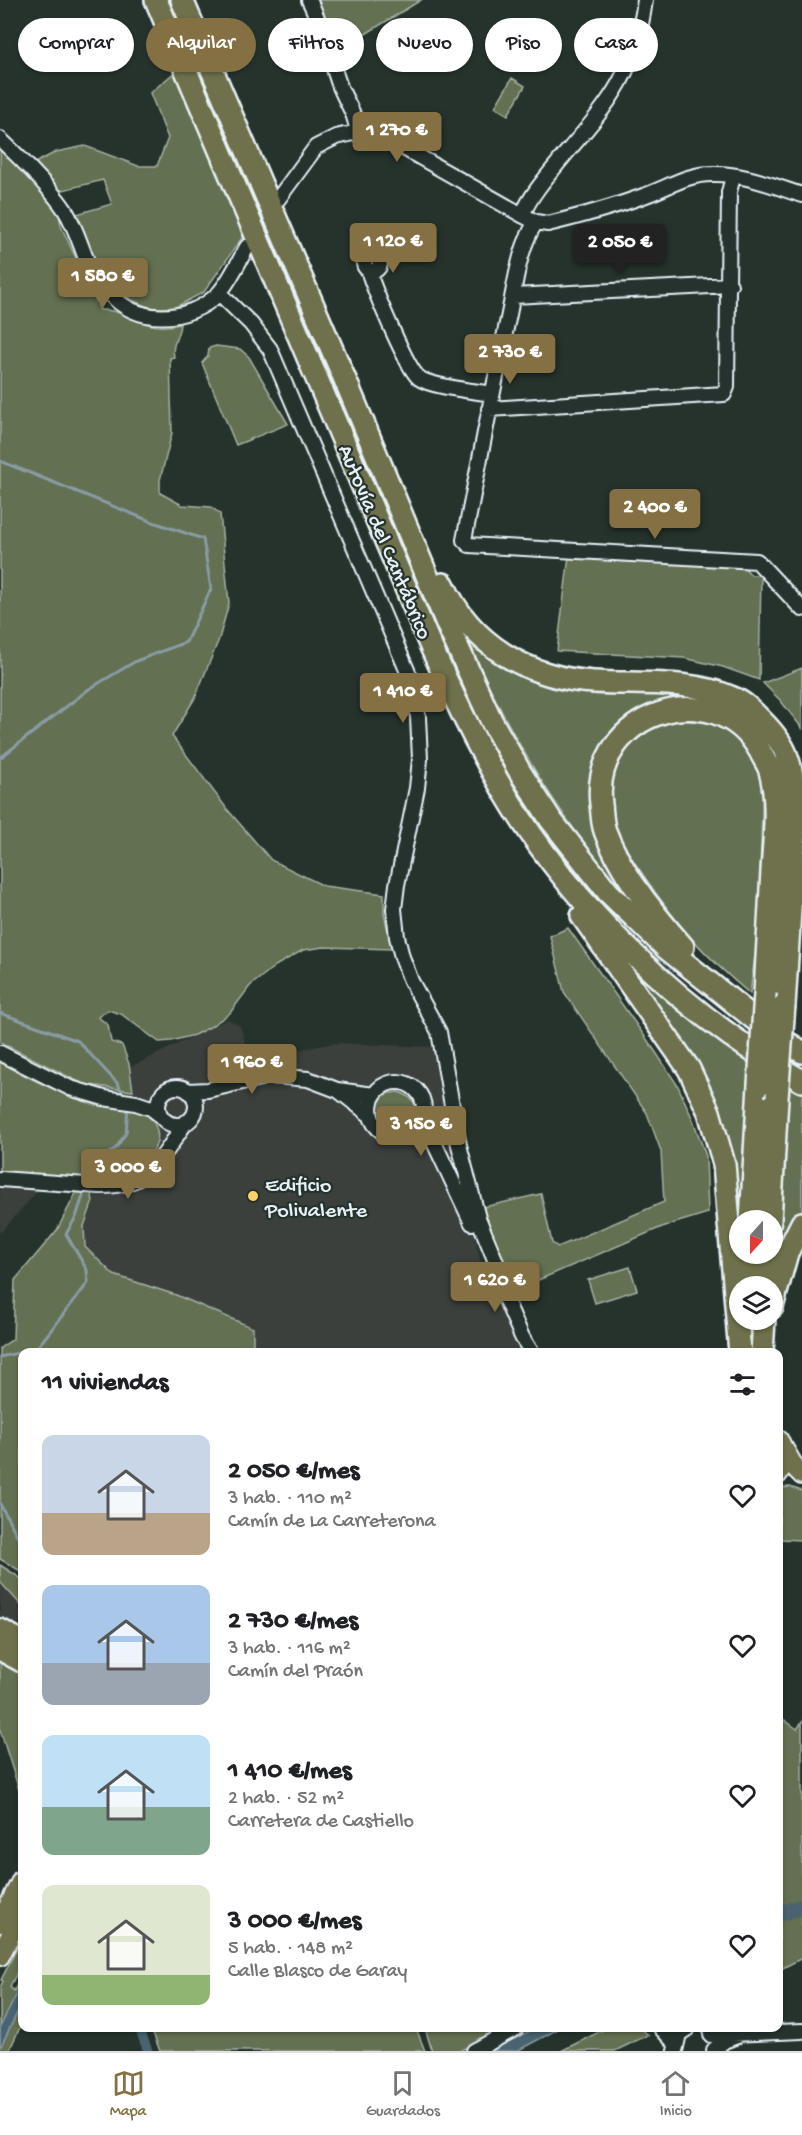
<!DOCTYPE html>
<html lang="es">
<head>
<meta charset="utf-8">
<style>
  body { margin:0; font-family:"Gochi Hand",sans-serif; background:#f6f6f6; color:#202124; height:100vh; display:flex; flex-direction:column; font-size:22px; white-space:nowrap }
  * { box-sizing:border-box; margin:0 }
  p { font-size:20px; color:#757577 }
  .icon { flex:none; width:33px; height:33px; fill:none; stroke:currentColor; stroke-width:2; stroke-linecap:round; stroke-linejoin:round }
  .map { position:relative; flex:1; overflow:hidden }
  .side { position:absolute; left:18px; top:1348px; width:765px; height:684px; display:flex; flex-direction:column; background:#fff; border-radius:12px; box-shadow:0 2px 4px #0004 }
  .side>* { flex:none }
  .banner { position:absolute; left:18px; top:18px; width:766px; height:54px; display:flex; gap:12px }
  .needle { width:39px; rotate:201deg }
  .fabs { position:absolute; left:729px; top:1210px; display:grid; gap:12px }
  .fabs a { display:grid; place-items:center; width:54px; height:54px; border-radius:50%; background:#fff; box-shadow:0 2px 4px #0004; font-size:30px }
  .price { position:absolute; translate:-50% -51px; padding:0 14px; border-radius:6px; background:#847042; color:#fff; font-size:20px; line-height:39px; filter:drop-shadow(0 2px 3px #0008) }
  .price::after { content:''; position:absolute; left:50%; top:36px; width:18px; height:14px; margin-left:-9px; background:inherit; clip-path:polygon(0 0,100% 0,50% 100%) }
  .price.on { background:#222; color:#fff }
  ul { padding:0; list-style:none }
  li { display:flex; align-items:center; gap:18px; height:150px; padding:0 24px }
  li span { display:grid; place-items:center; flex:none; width:168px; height:120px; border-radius:12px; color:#555 }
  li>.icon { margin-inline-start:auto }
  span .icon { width:72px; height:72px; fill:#fffc; stroke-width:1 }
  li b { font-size:26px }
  h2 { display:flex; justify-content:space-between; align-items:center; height:72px; padding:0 24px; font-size:26px }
  .tag { padding:0 21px; border-radius:27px; background:#fff; box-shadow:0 2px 4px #0004; font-size:21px; line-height:54px }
  .tag.on { background:#847042; color:#fff }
  .dock { display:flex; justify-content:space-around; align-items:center; height:84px; border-top:2px solid #e0e0e0; background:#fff; font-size:16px; color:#757577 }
  .dock a { display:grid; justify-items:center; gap:3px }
  .dock .on { color:#847042 }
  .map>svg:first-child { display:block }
  .built { fill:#3a403e }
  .green { fill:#637051; stroke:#a6b0a4; stroke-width:1.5 }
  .water { fill:#4a646f; stroke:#899ca6; stroke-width:1.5 }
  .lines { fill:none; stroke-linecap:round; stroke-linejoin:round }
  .stream { stroke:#899ca6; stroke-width:3 }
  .canal { stroke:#4a646f; stroke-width:9 }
  .river { stroke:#4a646f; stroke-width:16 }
  .minor-casing { stroke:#e8f1f8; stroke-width:18 }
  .major-casing { stroke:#e8f1f8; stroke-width:22 }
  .highway-casing { stroke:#e8f1f8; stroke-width:26 }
  .minor { stroke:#26332d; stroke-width:14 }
  .major { stroke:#6e714b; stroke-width:18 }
  .highway { stroke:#6e714b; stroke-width:21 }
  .highway-bridge-casing { stroke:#e8f1f8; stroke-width:26; stroke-linecap:butt }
  .highway-bridge { stroke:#6e714b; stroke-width:21 }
  .poi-dot { fill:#ffd166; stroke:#26332d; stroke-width:2 }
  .labels { text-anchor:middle; stroke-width:4.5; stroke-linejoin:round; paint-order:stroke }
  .street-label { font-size:22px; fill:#e8f1f8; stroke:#26332d }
  .poi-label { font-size:22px; fill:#e8f1f8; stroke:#26332d; text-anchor:start }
</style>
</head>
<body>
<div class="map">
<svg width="802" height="2051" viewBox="0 0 802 2051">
  <rect width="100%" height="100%" fill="#26332d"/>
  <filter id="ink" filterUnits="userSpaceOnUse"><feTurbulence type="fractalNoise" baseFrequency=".0167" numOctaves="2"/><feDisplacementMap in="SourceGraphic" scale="12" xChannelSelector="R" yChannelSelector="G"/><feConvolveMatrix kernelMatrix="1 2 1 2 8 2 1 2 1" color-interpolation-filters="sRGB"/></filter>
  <g filter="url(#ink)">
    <path class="built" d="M0 899 88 1046 133 1066 228 1019 240 1026 250 1059 335 1043 433 1047 480 1260 521 1353H253V1328L115 1275 68 1240 87 1191 41 1187 0 1233Z
      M0 1584 22 1606V1618L13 1637 0 1630Z"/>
    <path class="green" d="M315 0H421L336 52 330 34Z
      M175 72 244 235 204 292 174 308H149L114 291 94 262 77 214 112 204 103 180 59 191 33 164 56 152 85 146 138 166H157L168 138 150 93Z
      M512 78 525 86 508 115 495 107Z
      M0 149 38 188 59 214 61 226 100 310C130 309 143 334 180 324 179 337 171 344 174 357L170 358 172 433 160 480V493L182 505 211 507 220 514 229 603 219 639 195 698 172 736 227 809 271 860 324 886 384 894V914L392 949 324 947 303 950 275 966 250 986 230 1013 210 1027 194 1035 171 1041 159 1042 121 1014 108 1010 98 1017 108 1025 111 1042 122 1045 129 1064 133 1091 83 1084 0 1042Z
      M216 346 240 349 249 357 288 424 236 445 202 363 208 356 209 348Z
      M569 556 742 565 751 575H761L759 680 723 667 684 658 557 651Z
      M471 647 528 678 656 690 722 700 762 727 786 775 724 709 615 733 601 750 592 788 645 915C571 836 514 746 471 647Z
      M802 668V728L780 700 763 683Z
      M670 719 710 723 730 733 749 752 763 780 758 932 750 994C705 956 677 925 644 876 629 855 611 829 610 802 609 777 621 753 638 737 646 729 660 724 670 719Z
      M568 928 655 1051 678 1086 693 1120 706 1156 708 1213 662 1227 529 1284 509 1288 491 1237 479 1208 541 1194 552 1243 558 1247 664 1202 661 1151 647 1113 564 992 550 936Z
      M610 949C654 990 700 1026 752 1059L741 1221H740V1246L707 1097Z
      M0 1062C31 1079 62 1095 96 1105 109 1108 132 1106 142 1111 152 1117 160 1129 157 1141 153 1156 144 1169 129 1175 120 1178 110 1177 101 1178 67 1180 34 1177 0 1174Z
      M789 1086 802 1093V1209L777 1259 783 1137Z
      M398 1092C411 1096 420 1104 415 1118L409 1124C376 1127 362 1094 398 1092Z
      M78 1189 91 1192 93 1201 84 1226 85 1247 114 1275 176 1295 253 1328V1353H22V1572L0 1559V1348L13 1339 15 1280 57 1230Z
      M630 1267 637 1290 595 1303 588 1280Z
      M790 1487 802 1491V1540L779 1539V1488Z
      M0 1565 22 1579V1606L0 1582Z
      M0 1661 10 1667 22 1670V1799L0 1730Z
      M779 1716 797 1729 802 1722V1958L779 1970Z
      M22 1938V1962L10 1987 14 1991 22 1974V2023L9 2051H0V1988L3 1981 1 1980Z
      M151 2028H416L425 2051H160Z
      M425 2028H500L460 2051H432Z
      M607 2028H641L648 2035 615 2051H561Z"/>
    <path class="water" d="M22 1984V2003L0 2048V2027Z
      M536 2028H560L517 2051H490Z"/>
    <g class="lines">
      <path class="stream" d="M0 461 150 521 203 539 211 589 186 642 136 661 89 689 0 758
        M0 1013 78 1041 118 1084 125 1098
        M89 1181 95 1164 116 1148 126 1133 128 1106
        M0 1357 36 1349 88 1283 87 1270 66 1234 76 1217 85 1190
        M0 1504 18 1537 22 1540"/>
      <path class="canal" d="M139 2028 148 2051"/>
      <path class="river" d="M778 1914 802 1907"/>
      <g class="minor-casing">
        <path id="minor" d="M309 0C323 27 329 56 339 84 345 101 357 115 357 132
          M0 139C20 158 50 187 65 210 75 226 80 244 87 261 92 271 101 282 108 291 134 326 189 323 218 294 229 283 239 261 247 247
          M278 199 316 147 336 137 357 132 386 138 522 215 536 222 548 224C581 216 614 207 646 195 669 187 687 174 712 174 742 173 774 186 802 195
          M522 215C533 191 550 173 567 152 612 100 636 70 645 0
          M536 222C518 249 515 287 508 319 492 392 479 466 464 540L469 545 757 561 802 609
          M364 263a8 8 0 1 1 16 0a8 8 0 1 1-16 0Z
          M370 271V276C376 293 407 369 419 378 431 387 475 391 492 394
          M219 293 251 324 270 349 410 677 418 717 420 759 417 788 397 885 394 909 397 937 402 957 411 981 439 1032 459 1145 478 1218 496 1262V1276
          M513 296 730 285
          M489 409 724 394 727 387 729 192 733 177
          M0 1053 70 1088 104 1098 136 1103 151 1108 160 1115
          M370 1109a27 27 0 1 1 54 0a27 27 0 1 1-54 0Z
          M158 1106a19 19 0 1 1 38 0a19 19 0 1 1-38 0Z
          M188 1091 208 1090 269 1076 285 1077 308 1079 337 1090 374 1095
          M339 1091 370 1115
          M423 1119 472 1223
          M0 1179 100 1186C151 1187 160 1159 186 1122
          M492 1268 522 1337 532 1353
          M661 2028 675 2043
          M711 2035 802 2031
          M714 2050 724 2041 737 2036
          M474 2051 516 2028
          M675 2051 679 2034 688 2028"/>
      </g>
      <g class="major-casing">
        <path id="major" d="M778 1439C786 1450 786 1463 778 1474
          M784 1449 795 1468 802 1475
          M0 1923 22 1879
          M0 1956 22 1912"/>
      </g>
      <g class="highway-casing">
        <path id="highway" d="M156 0 428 640C451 691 474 741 503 790 571 906 685 1016 802 1081
          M182 0 349 389 448 626 492 722 520 772 551 820 608 892 666 948 772 1033 802 1052
          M443 584C471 645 528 678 594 682 640 685 690 679 733 698 744 702 753 712 761 720 771 730 783 744 787 757 801 795 794 839 792 878 789 921 787 963 784 1005
          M582 916 689 1069 709 1112 724 1164 740 1353
          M683 947C654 914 620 872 605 831 602 823 602 812 601 804 590 713 715 671 760 751 763 758 768 764 770 771 779 804 774 837 772 871 770 911 767 952 765 993
          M751 1221 759 1085
          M770 1221 777 1098
          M747 1287 749 1254
          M766 1287 768 1254
          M772 1307 787 1253 802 1223
          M762 1353 764 1320
          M0 1630 22 1642
          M0 1649 22 1661"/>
      </g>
      <use href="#minor" class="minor"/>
      <use href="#major" class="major"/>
      <use href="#highway" class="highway"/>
      <g class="highway-bridge-casing">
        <path id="highway-bridge" d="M759 1085 765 993
          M777 1098 784 1005"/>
      </g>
      <use href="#highway-bridge" class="highway-bridge"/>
    </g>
  </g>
  <circle class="poi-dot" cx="253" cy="1196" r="6"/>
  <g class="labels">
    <g class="street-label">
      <text transform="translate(387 541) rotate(67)" y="8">Autovía del Cantábrico</text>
    </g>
    <g class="poi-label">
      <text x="265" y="1191">Edificio<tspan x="265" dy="25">Polivalente</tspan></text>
    </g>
  </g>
</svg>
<div class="fabs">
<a><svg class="needle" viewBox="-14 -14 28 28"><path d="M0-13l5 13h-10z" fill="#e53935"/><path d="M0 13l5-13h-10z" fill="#757577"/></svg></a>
<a><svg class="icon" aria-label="layers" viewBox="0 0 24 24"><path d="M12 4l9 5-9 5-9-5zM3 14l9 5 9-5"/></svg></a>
</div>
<b class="price" style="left:397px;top:163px">1 270 €</b>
<b class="price" style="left:393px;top:274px">1 120 €</b>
<b class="price on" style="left:620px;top:275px">2 050 €</b>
<b class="price" style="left:103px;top:309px">1 580 €</b>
<b class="price" style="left:510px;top:385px">2 730 €</b>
<b class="price" style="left:655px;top:540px">2 400 €</b>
<b class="price" style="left:403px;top:724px">1 410 €</b>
<b class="price" style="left:252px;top:1095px">1 960 €</b>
<b class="price" style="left:421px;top:1157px">3 150 €</b>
<b class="price" style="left:128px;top:1200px">3 000 €</b>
<b class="price" style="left:495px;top:1313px">1 620 €</b>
<div class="banner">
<a class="tag">Comprar</a>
<a class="tag on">Alquilar</a>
<a class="tag">Filtros</a>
<a class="tag">Nuevo</a>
<a class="tag">Piso</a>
<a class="tag">Casa</a>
</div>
<section class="side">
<h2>11 viviendas<svg class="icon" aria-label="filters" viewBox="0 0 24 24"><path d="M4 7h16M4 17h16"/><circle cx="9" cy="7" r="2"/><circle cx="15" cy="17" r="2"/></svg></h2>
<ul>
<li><span style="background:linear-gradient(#c9d6e8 65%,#b9a48a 0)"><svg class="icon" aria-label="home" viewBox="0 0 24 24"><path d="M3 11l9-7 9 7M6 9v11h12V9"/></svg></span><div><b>2 050 €/mes</b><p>3 hab. · 110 m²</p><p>Camín de La Carreterona</p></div><svg class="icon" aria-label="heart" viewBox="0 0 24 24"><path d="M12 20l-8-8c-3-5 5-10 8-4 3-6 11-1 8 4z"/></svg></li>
<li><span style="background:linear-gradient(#a9c7e8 65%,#9aa5b1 0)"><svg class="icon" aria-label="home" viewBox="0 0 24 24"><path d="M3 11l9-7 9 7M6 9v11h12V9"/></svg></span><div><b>2 730 €/mes</b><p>3 hab. · 116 m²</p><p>Camín del Praón</p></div><svg class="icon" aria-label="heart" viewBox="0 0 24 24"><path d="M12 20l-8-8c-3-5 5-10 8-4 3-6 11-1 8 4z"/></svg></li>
<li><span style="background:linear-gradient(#bfe0f5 60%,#7fa58c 0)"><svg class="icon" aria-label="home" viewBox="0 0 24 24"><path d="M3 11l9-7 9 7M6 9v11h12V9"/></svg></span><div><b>1 410 €/mes</b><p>2 hab. · 52 m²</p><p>Carretera de Castiello</p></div><svg class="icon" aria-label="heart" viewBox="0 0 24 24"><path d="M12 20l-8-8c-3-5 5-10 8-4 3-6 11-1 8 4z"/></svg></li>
<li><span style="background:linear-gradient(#dfe7d0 75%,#8fb573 0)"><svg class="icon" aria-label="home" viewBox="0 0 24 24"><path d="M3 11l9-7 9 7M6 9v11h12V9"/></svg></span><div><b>3 000 €/mes</b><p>5 hab. · 148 m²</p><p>Calle Blasco de Garay</p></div><svg class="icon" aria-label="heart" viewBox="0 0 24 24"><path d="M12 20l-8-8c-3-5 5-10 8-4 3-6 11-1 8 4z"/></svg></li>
</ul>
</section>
</div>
<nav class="dock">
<a class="on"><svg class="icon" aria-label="map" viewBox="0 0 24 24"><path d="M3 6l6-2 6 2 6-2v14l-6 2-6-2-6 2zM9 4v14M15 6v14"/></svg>Mapa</a>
<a><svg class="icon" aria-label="saved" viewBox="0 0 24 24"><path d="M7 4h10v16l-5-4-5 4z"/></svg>Guardados</a>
<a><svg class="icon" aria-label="home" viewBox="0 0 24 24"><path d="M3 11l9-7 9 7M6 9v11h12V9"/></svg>Inicio</a>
</nav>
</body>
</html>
